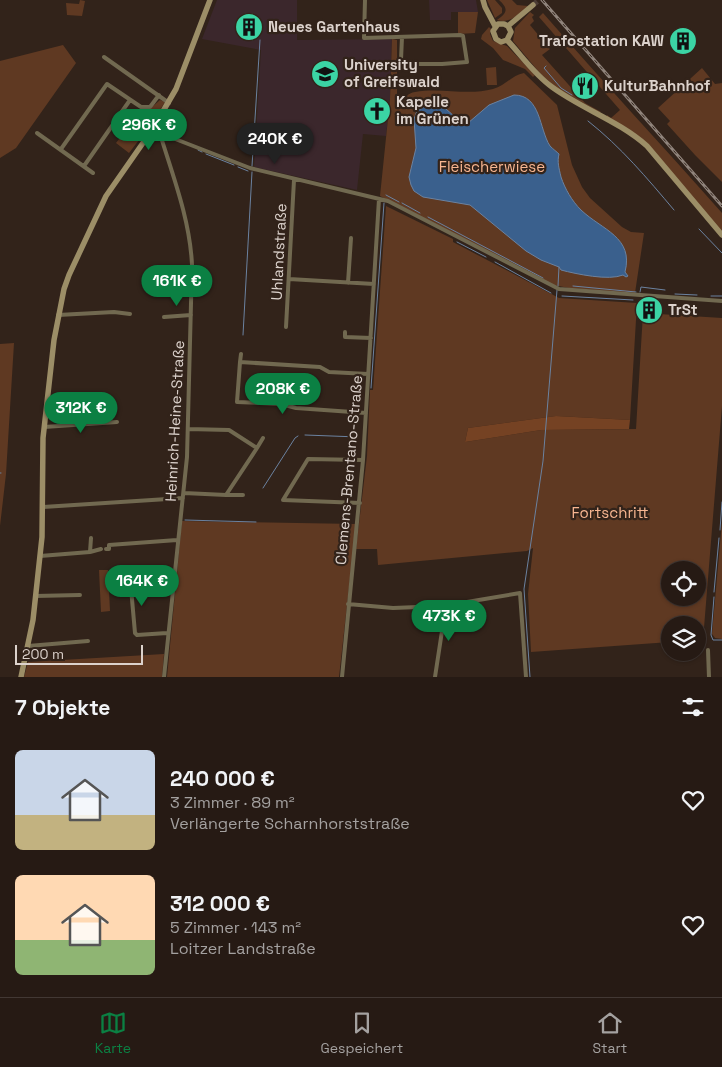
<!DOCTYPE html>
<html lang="de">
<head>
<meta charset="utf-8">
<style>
  body { margin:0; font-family:"Space Grotesk",sans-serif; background:#322722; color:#f1f3f6; height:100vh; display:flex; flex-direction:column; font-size:19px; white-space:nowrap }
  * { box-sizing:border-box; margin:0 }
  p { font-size:16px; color:#a4a1a0 }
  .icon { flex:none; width:28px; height:28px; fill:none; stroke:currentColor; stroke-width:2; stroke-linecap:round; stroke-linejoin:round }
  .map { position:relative; height:677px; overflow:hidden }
  .drawer { display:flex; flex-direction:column; background:#261a14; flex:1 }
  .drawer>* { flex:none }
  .tools { position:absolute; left:661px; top:561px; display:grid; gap:10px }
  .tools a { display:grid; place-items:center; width:45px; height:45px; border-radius:50%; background:#261a14; box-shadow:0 1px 4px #0004,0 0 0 1px #423834; font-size:25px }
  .scale { position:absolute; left:15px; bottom:12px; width:128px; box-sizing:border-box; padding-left:5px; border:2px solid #dcd2cc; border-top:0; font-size:14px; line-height:18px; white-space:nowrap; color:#dcd2cc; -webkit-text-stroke:4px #32231a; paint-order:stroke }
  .price { position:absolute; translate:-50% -42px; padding:0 11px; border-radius:18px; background:#0b8043; color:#fff; font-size:16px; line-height:32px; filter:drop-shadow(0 1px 2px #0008) }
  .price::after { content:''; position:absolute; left:50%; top:30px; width:15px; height:11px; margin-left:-8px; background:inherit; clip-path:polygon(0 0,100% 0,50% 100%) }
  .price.selected { background:#222; color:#fff }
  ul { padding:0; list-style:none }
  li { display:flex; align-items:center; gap:15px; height:125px; padding:0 15px }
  li span { display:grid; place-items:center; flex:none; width:140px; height:100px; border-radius:8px; color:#555 }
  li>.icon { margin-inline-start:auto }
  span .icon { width:60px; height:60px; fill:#fffc; stroke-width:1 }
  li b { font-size:21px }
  h2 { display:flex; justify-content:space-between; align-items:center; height:60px; padding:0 15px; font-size:21px }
  .dock { display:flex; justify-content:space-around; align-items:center; height:70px; border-top:1px solid #423834; background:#261a14; font-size:14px; color:#a4a1a0 }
  .dock a { display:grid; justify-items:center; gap:2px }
  .dock .selected { color:#0b8043 }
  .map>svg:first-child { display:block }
  .education { fill:#3b272c }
  .green { fill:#5f3922; fill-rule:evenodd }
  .forest { fill:#754223 }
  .water { fill:#3a608d; stroke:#6b82a0 }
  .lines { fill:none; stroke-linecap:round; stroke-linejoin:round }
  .stream { stroke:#6b82a0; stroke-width:1 }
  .secondary-tunnel { stroke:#4c3d35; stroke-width:5.5; stroke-dasharray:5.5 3; stroke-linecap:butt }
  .minor { stroke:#716950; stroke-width:4 }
  .secondary { stroke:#9c8e67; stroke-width:5.5 }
  .rail-casing { stroke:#90847c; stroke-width:3 }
  .rail { stroke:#32231a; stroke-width:1; stroke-dasharray:4; stroke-linecap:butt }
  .labels { text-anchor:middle; stroke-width:4.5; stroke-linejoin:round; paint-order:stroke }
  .poi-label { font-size:15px; font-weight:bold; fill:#dcd2cc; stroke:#32231a; text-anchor:start }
  .park-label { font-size:15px; fill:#f8b691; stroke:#32231a }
  .street-label { font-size:15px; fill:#dcd2cc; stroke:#32231a }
</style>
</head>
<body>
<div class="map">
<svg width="722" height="677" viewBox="0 0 722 677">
  <rect width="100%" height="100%" fill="#32231a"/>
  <path class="education" d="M217 0H297V40L392 39 390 99 386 136 363 134 357 190 254 167 261 50 202 39Z
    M429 0H476L478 12H451V20H430Z"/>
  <path class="green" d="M80 0 85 1 82 16 67 15 66 3 79 4Z
    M487 0H495L502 8V13L495 18Z
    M499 0H512L517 5 528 6C518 14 511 24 497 20 507 13 509 9 499 0Z
    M458 12H478L475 33 458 34Z
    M530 12 534 15 532 17 534 21 530 25 550 49 542 55 585 103 601 112H599L555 87 539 72 513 41 515 28Z
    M543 13C602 81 663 146 722 213V232L649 145 607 117V115L611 118 620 110 539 17Z
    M489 27 491 29 490 34 493 41 507 46 535 75 533 77 525 69 503 60 493 48 481 39 482 35Z
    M392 39 397 40V99C404 99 408 93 415 92 441 87 467 96 493 89 505 86 512 75 524 73L557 105 572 165 582 187 590 198 622 227 631 232 644 233 635 293 569 288 553 285 380 196 390 99Z
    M63 45 76 63 16 148 0 158V61Z
    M496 67 497 85H487L486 68Z
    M702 68 715 84 722 83V182L695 155 667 124 670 121 658 108Z
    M160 100 165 102 149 127 129 153 116 143 142 109 151 108Z
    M386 206 453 239V242L559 298 637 303 630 420 556 416 468 428 465 442 541 430 636 429 643 313 722 318V406L703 640H698V625H670V642L531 652 528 594 533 548 527 551 378 565 377 549H356L367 456 370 390H373ZM670 570H698V598H670Z
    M14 343 6 474 0 526V344Z
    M182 521 356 524 339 677H167Z
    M722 522V639L715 638 712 634Z
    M99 570H108L110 611 101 612Z
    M164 654 162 677H24L28 662Z"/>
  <path class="forest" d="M556 416 630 420 629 429 541 430 465 442 468 428Z"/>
  <path class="water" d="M514 95C541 95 539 129 550 146 553 149 557 152 559 154 557 162 559 168 561 177 565 189 572 201 581 210 602 230 634 237 625 272L628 276 626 277 623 275C609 281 576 274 561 270L559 267 541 260 526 251 470 205 423 197 414 191 411 185 409 177 416 148 414 119 417 111C447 92 450 123 468 123L489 105Z"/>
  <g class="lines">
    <path class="stream" d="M546 66 544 68 561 88 572 95
      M588 121C621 147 647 178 674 210
      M198 150 202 152
      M206 154 234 165
      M252 166 260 40
      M238 167 248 171
      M386 195 399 202
      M402 203 420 213
      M428 217 543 278
      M699 229 722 253
      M457 242 486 257
      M495 262 551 293
      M558 286 559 267
      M573 286 636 292
      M640 292 641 287 665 290
      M675 294 697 295
      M562 296 633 300
      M711 296H722
      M243 335 252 172
      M371 388 384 203
      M305 435 358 437
      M0 473H1
      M263 488 295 438 298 436
      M185 520 256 522
      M720 530 722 502
      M714 592 719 538
      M714 597 711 635 713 640H722
      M530 677 524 589 543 461 557 290"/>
    <path class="secondary-tunnel" d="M533 5 539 0"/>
    <path class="minor" d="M365 0 364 38 460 35 463 36 467 62 442 64H404L401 60 402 37
      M104 57 169 103
      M152 130 250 168 388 201 559 289 722 301
      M37 133 93 173
      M160 134C173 176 190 220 192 265L187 457 164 677
      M61 149 107 84 141 107H150L159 95
      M84 166 130 100
      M289 279 374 284
      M348 283 351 238
      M58 315 114 312 130 314
      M164 317 191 315
      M286 327 294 180
      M345 332V337L371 338
      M240 362 241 354
      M366 413 296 408 281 404 237 402 240 362 320 367 329 372 368 374
      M44 427 117 422
      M257 448 263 438
      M184 493 226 495 257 448 229 430 188 429
      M226 495H243
      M360 503 283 500 308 459 363 460
      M43 507 183 498
      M106 549H109V545L177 540
      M90 552 91 538
      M40 556 90 552 101 549
      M131 581V588
      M35 596 80 595
      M348 604 393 608 443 606 520 593 526 677
      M167 633 137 635 135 633 131 588 172 585
      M28 646 88 641
      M708 650 709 677
      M342 677 363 460 379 199
      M435 677 444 618 443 606"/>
    <path class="secondary" d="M483 0 485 7 495 26
      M508 26 533 5
      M507 40C522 56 534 74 552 87 582 109 619 121 647 146L722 235
      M507 40 501 42 496 39 493 31 498 24H504L508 26
      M507 40 511 32 508 26
      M21 677 33 620 42 537 43 438 54 340 64 289 69 275 106 196 152 130 176 89 210 0"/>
    <g class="rail-casing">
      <path id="rail" d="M542 0 722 206"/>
    </g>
    <use href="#rail" class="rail"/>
  </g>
  <defs>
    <g id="building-disc" transform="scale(1.4375)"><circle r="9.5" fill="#3bd4a4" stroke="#32231a"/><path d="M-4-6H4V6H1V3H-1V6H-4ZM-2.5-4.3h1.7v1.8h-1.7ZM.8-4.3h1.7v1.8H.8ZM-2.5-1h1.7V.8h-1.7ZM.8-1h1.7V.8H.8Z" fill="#111"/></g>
    <g id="university-disc" transform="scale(1.4375)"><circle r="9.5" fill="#3bd4a4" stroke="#32231a"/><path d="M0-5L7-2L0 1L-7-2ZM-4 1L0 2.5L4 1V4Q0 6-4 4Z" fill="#111"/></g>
    <g id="restaurant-disc" transform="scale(1.4375)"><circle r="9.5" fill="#3bd4a4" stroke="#32231a"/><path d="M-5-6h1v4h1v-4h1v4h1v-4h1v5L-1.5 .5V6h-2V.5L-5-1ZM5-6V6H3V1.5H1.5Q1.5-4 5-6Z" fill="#111"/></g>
    <g id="church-disc" transform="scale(1.4375)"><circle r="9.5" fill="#3bd4a4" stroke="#32231a"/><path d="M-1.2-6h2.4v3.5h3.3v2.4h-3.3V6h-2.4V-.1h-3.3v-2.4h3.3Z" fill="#111"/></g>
  </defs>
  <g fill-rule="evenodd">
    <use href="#building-disc" x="249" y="27"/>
    <use href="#building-disc" x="683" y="41"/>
    <use href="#university-disc" x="325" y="74"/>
    <use href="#restaurant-disc" x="585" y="86"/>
    <use href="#church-disc" x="377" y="111"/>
    <use href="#building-disc" x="649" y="310"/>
  </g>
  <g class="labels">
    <g class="poi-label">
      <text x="268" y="32">Neues Gartenhaus</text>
      <text x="664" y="46" text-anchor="end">Trafostation KAW</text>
      <text x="344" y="70">University<tspan x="344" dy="17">of Greifswald</tspan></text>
      <text x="604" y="91">KulturBahnhof</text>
      <text x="396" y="107">Kapelle<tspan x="396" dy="17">im Grünen</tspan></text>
      <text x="668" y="315">TrSt</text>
    </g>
    <g class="park-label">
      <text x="492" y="172">Fleischerwiese</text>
      <text x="610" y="518">Fortschritt</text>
    </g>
    <g class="street-label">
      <text transform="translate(279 252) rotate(-87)" y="5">Uhlandstraße</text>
      <text transform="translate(175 421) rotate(-87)" y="5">Heinrich-Heine-Straße</text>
      <text transform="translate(349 470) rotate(-85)" y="5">Clemens-Brentano-Straße</text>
    </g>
  </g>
</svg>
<div class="tools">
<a><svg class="icon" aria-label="locate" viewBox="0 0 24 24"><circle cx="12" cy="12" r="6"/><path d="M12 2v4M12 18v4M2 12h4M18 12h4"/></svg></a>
<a><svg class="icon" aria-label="layers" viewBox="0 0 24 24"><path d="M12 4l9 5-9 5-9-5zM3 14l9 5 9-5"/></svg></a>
</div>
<div class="scale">200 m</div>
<b class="price" style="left:149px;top:151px">296K €</b>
<b class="price selected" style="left:275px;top:165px">240K €</b>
<b class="price" style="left:177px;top:307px">161K €</b>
<b class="price" style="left:283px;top:415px">208K €</b>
<b class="price" style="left:81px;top:434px">312K €</b>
<b class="price" style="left:142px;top:607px">164K €</b>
<b class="price" style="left:449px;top:642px">473K €</b>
</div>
<section class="drawer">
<h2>7 Objekte<svg class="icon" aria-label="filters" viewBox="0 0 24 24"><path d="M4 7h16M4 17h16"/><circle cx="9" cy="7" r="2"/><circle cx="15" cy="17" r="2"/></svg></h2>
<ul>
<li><span style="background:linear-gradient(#c9d6e8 65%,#c2b280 0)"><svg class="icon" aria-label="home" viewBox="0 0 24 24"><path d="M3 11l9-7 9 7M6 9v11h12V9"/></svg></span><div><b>240 000 €</b><p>3 Zimmer · 89 m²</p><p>Verlängerte Scharnhorststraße</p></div><svg class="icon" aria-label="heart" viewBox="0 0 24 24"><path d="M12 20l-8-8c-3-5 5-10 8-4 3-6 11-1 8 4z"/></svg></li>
<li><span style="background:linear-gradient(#ffd9b3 65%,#8fb573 0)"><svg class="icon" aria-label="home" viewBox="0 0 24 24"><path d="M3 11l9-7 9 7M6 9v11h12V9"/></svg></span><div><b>312 000 €</b><p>5 Zimmer · 143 m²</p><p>Loitzer Landstraße</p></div><svg class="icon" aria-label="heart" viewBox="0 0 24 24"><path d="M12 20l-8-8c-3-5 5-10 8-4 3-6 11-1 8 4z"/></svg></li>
</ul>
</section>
<nav class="dock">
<a class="selected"><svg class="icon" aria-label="map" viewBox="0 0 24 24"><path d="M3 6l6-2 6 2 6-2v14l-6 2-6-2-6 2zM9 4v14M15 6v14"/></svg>Karte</a>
<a><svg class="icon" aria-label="saved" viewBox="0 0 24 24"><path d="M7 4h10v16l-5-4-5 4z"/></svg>Gespeichert</a>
<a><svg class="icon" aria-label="home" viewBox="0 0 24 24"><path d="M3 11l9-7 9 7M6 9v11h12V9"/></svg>Start</a>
</nav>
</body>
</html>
